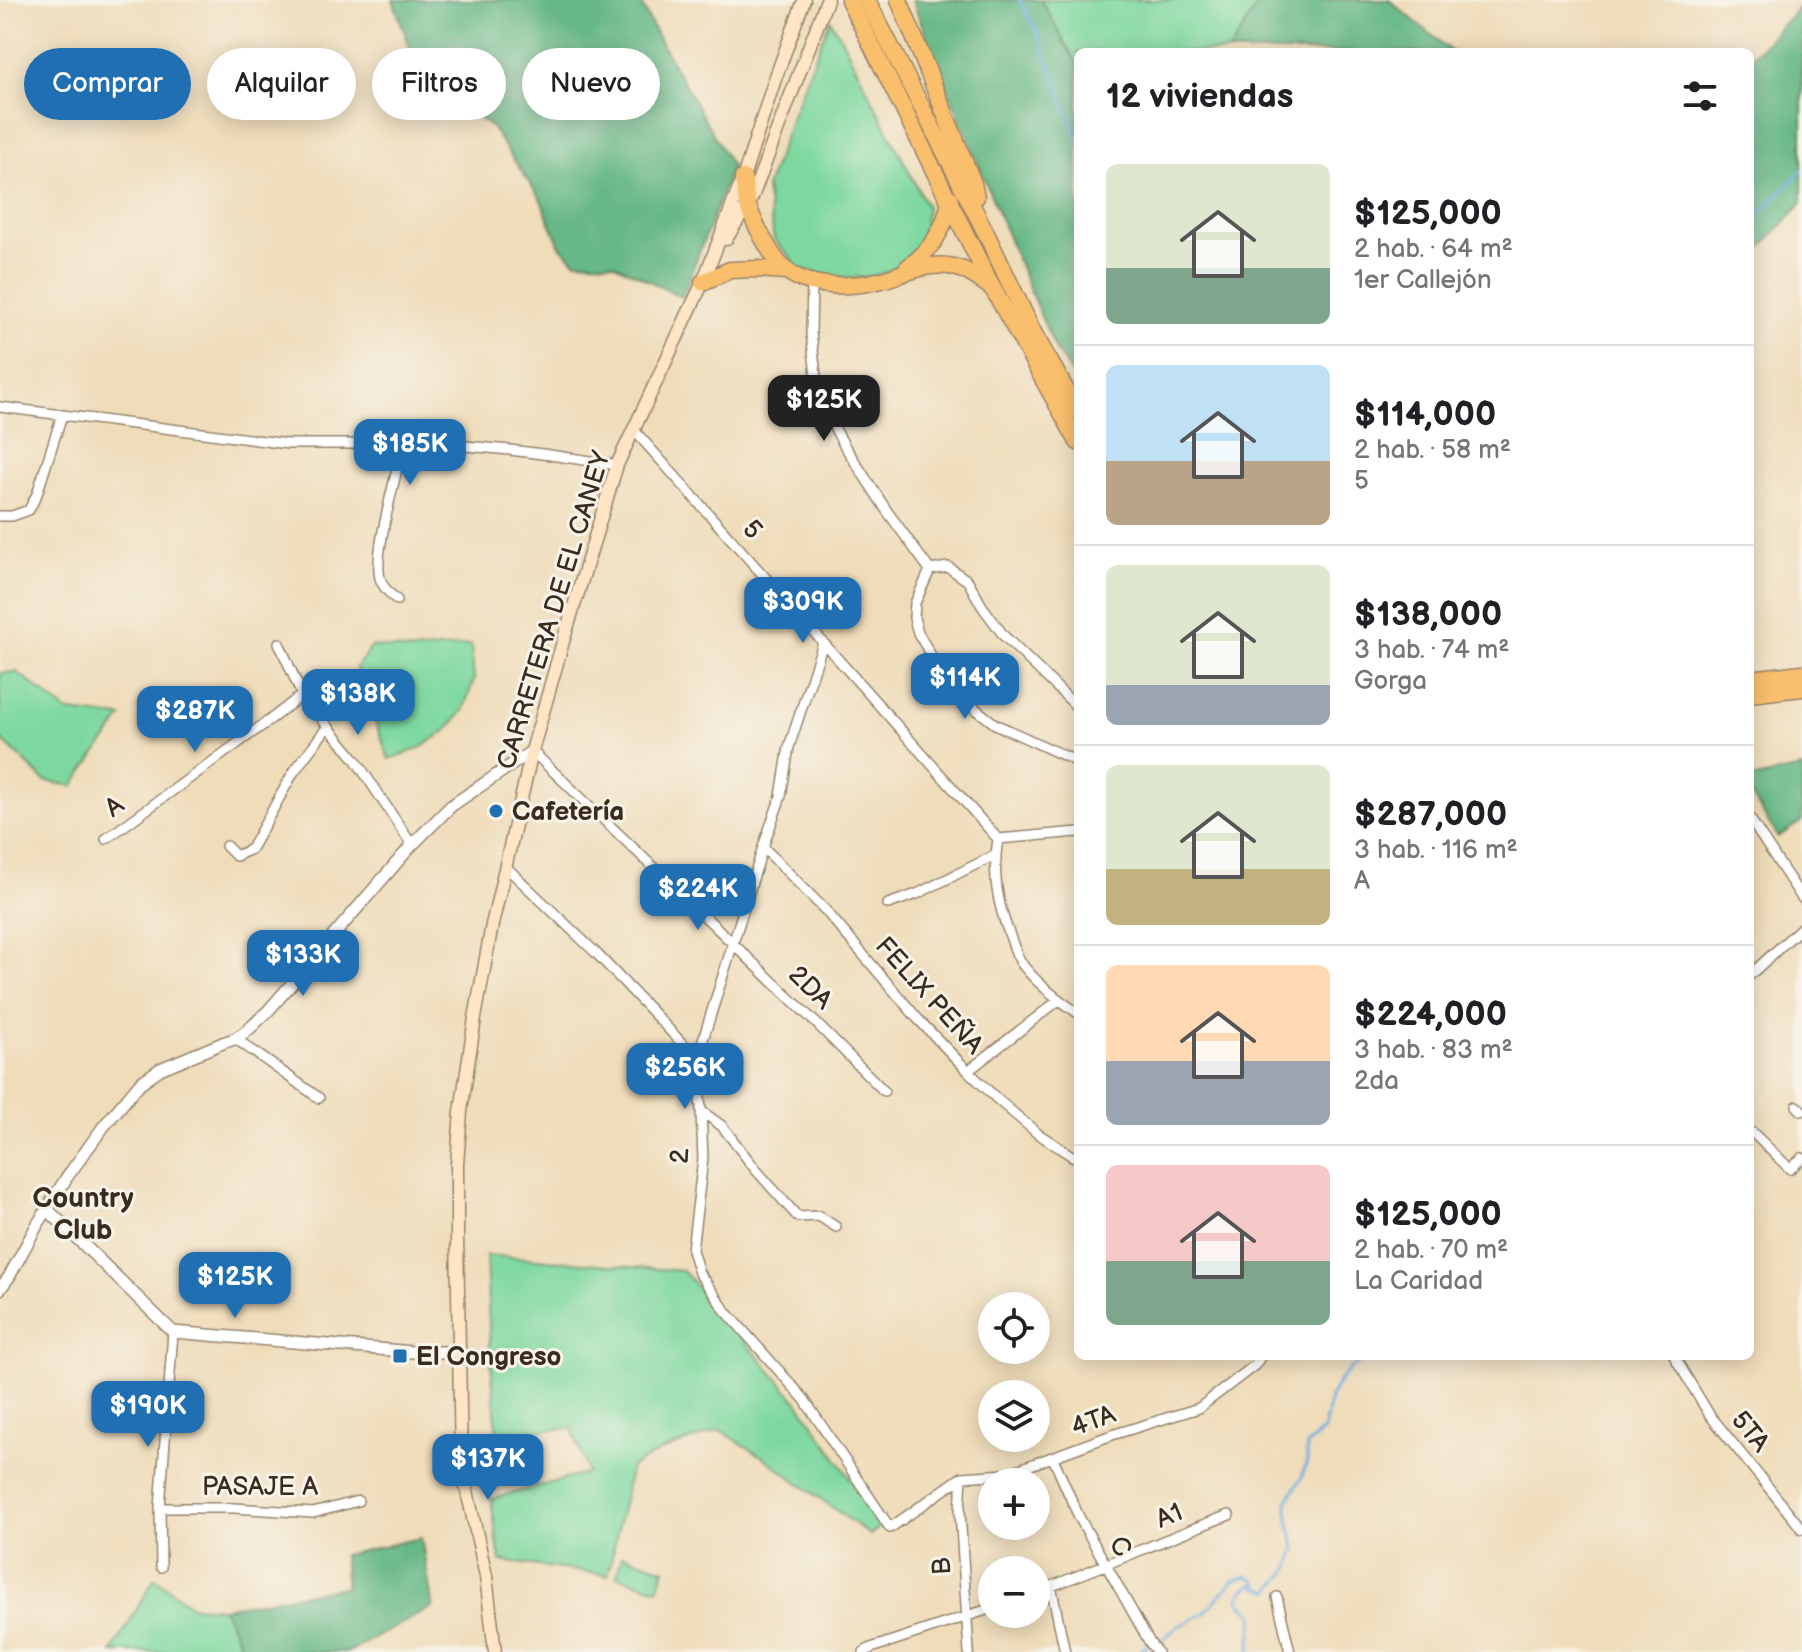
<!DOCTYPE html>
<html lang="es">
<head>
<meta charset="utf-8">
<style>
  body { margin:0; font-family:"Balsamiq Sans",sans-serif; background:#f6f6f6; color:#202124; height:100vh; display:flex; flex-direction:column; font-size:30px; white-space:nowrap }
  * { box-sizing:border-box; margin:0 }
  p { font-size:26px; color:#757577 }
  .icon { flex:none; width:44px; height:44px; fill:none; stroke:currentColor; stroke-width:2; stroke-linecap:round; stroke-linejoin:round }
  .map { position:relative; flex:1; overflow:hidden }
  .details { position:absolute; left:1074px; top:48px; width:680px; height:1312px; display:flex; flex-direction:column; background:#fff; border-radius:12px; box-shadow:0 4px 20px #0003 }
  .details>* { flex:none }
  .guide { position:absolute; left:24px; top:48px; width:760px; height:72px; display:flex; gap:16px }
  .tools { position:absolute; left:978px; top:1292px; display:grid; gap:16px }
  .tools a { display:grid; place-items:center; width:72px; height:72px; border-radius:50%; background:#fff; box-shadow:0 4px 20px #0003; font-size:40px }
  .price { position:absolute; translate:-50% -68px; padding:0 18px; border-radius:16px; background:#1f6fb2; color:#fff; font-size:26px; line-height:52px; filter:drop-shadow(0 2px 4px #0008) }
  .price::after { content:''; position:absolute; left:50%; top:48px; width:24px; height:18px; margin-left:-12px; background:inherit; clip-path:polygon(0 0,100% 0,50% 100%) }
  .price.on { background:#222; color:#fff }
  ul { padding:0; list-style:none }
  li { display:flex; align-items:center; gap:24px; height:200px; padding:0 32px }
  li+li { border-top:2px solid #e0e0e0 }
  li span { display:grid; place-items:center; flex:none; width:224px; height:160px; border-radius:12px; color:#555 }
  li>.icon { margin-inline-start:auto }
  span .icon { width:96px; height:96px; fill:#fffc; stroke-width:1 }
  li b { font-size:34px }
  h2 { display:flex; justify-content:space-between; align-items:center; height:96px; padding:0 32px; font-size:34px }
  .tag { padding:0 28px; border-radius:36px; background:#fff; box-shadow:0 4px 20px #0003; font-size:28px; line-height:72px }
  .tag.on { background:#1f6fb2; color:#fff }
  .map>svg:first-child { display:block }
  .green { fill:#7dd89f; stroke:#5c815e; stroke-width:2 }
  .forest { fill:#66b886; stroke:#507152; stroke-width:2 }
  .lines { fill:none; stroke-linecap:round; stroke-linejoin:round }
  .stream { stroke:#6dade1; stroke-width:3 }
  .minor-casing { stroke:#95836c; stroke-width:12 }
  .tertiary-casing { stroke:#95836c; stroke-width:14 }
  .secondary-casing { stroke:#95836c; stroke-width:15 }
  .motorway-casing { stroke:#95836c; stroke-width:19 }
  .minor { stroke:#fff; stroke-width:9 }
  .tertiary { stroke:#fff; stroke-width:11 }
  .secondary { stroke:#fde5c5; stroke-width:12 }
  .motorway { stroke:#f9bf6d; stroke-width:16 }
  .poi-dot { fill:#1f6fb2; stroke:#f7f3e8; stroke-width:3 }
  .labels { text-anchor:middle; stroke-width:6; stroke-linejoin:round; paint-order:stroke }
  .street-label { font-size:26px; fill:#3b2a1e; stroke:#f7f3e8 }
  .poi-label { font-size:26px; font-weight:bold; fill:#3b2a1e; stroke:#f7f3e8; text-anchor:start }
  .neighbourhood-label { font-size:28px; font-weight:bold; fill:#3b2a1e; stroke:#f7f3e8 }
</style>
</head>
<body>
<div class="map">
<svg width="1802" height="1652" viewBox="0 0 1802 1652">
  <rect width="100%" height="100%" fill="#f7f3e8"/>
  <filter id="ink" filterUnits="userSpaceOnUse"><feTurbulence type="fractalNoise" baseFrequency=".0125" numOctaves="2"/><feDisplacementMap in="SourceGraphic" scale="16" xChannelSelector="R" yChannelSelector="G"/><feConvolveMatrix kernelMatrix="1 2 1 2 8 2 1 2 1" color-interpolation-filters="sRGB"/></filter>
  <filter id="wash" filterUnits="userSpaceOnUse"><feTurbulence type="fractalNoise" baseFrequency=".006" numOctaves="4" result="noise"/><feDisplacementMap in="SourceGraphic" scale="32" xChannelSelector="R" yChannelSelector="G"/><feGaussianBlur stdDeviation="1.8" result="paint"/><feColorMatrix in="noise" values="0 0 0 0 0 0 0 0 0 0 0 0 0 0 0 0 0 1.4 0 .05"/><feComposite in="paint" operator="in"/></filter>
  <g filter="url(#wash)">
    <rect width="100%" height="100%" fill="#efdcb9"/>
    <path class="green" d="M1039 0H1264L1256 7 1229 52H1078V66Z
      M830 20 842 40 927 207 922 240 900 267 871 277 831 278 799 268 774 239 766 188 796 105Z
      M471 645 474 679 463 711 446 731 418 749 389 759 356 668 372 646 413 651Z
      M17 672 68 712 122 717 73 786 45 781 0 738V673Z
      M486 1255 683 1271 799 1403 882 1525 870 1535 766 1459 720 1430 663 1450 631 1467 608 1575 500 1561 491 1499 588 1473 572 1428 497 1434 490 1351Z
      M622 1555 665 1569 658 1589 617 1576Z
      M155 1578 191 1606 223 1608 244 1652H112Z"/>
    <path class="forest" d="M393 0H639L662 45 732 167 682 297 613 263 575 261 560 246 540 198 491 127 421 77Z
      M912 0H1041L1078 65V382L1055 349 1020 267Z
      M1264 0H1389L1452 52H1229L1256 7Z
      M1802 4V203L1750 260V59Z
      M1802 768V821L1778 837 1750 793V779Z
      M421 1538 433 1607 348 1652H244L223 1608 346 1587 343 1555Z"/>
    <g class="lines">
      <path class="stream" d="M1019 0 1037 32 1078 141
        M1750 223 1802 170
        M1139 1652 1150 1643 1163 1639 1177 1627 1204 1613 1233 1581 1248 1576 1256 1581 1257 1587 1270 1591 1290 1567 1296 1550 1290 1527 1287 1501 1302 1477 1307 1461V1445L1324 1430 1330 1398 1339 1381 1352 1367 1372 1356
        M1250 1652 1254 1615C1249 1608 1243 1607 1239 1600L1242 1592 1252 1584 1255 1586"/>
    </g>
  </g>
  <g filter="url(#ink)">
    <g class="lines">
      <g class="minor-casing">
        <path id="minor" d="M812 283 811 333 819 400 844 445 887 511 930 570
          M0 407 288 444H402C398 474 371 558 381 581 384 589 391 595 397 600
          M633 429C755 565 876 702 998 839
          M402 444C474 443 546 454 617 465
          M0 516H12L29 510 37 494 62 415
          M930 570 915 603 914 618 918 633 939 669 977 710 995 724 1078 762
          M930 570 948 567 968 581 982 606 1004 636 1078 708
          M279 643 302 695 355 759 412 845
          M823 643 789 747 781 796 763 847 697 1059 701 1111 703 1159 692 1250 699 1273 725 1310 804 1399 890 1528 962 1477 1006 1474 1112 1435 1199 1408 1255 1365 1261 1356
          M532 751 817 1024 884 1091
          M1750 819 1802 898
          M106 839 267 722 302 695
          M998 839C992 873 997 903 1010 936 1014 947 1018 961 1026 969 1040 986 1060 1001 1078 1013
          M998 839 1078 832
          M226 846 236 856 251 849 293 773 328 726
          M763 847 826 911 917 1018 968 1071 997 1099 1037 1133 1072 1156 1078 1158
          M506 867 597 954 697 1059
          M888 904 917 894 995 855
          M1750 975 1802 927
          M236 1039 319 1098
          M968 1071 1059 1000
          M1797 1106 1802 1111
          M701 1111 722 1126 756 1170 798 1217 819 1216 836 1227
          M1753 1133 1790 1169 1802 1158
          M1674 1356 1709 1414 1802 1529
          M1053 1458 1079 1517 1150 1643 1157 1652
          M962 1477 960 1511 969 1652
          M160 1508H234L313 1513 358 1501
          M161 1567 160 1508 173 1332
          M1051 1586 1065 1652
          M1036 1592C1101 1568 1164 1539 1229 1515
          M1277 1597 1290 1652
          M864 1652 871 1648 992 1608"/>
      </g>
      <g class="tertiary-casing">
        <path id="tertiary" d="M47 1209 173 1332 413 1352H460
          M0 1289 9 1277 36 1227 67 1177 104 1126 140 1083 160 1069 225 1042C243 1038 255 1023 268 1011L412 845 451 806 532 751"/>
      </g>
      <g class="secondary-casing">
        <path id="secondary" d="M726 239 752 197 827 0
          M495 1652 486 1576 461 1464 457 1234V1164L461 1111 475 1018 492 925 532 751 562 645 617 465 703 282 743 178 775 79 804 0"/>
      </g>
      <g class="motorway-casing">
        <path id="motorway" d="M849 0 993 289 1078 442
          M867 0 984 229 1034 334 1078 411
          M899 0 973 183 976 197
          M743 178C745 186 745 194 747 202 751 218 773 261 787 271 812 290 853 287 882 280 906 273 929 261 954 267 968 270 980 280 992 288
          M907 268C930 252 947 227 950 198
          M703 282 730 270 757 269 787 271
          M1750 679 1802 673
          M1750 694 1802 688"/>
      </g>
      <use href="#minor" class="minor"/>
      <use href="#tertiary" class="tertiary"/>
      <use href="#secondary" class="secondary"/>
      <use href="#motorway" class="motorway"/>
    </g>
  </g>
  <g class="poi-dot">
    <circle cx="496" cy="811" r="8"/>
    <rect x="392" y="1348" width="16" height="16" rx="4"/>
  </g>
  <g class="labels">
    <g class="street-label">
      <text transform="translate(753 529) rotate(48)" y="9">5</text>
      <text transform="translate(553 610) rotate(-73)" y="9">CARRETERA DE EL CANEY</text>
      <text transform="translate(114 806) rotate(-36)" y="9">A</text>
      <text transform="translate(811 987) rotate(44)" y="9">2DA</text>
      <text transform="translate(930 995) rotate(48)" y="9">FELIX PEÑA</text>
      <text transform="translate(679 1156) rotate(-88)" y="9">2</text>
      <text transform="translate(1093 1420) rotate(-20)" y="9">4TA</text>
      <text transform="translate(1751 1431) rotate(51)" y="9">5TA</text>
      <text x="260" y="1495">PASAJE A</text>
      <text transform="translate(1169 1515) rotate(-22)" y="9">A1</text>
      <text transform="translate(1121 1546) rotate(61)" y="9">C</text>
      <text transform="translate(941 1566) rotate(-93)" y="9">B</text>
    </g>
    <g class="poi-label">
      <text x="512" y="820">Cafetería</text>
      <text x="416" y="1365">El Congreso</text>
    </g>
    <g class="neighbourhood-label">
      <text x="83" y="1207">Country<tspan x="83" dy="32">Club</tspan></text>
    </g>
  </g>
</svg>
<div class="tools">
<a><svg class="icon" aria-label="locate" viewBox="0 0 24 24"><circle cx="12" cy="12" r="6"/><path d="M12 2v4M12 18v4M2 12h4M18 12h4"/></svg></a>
<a><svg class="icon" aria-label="layers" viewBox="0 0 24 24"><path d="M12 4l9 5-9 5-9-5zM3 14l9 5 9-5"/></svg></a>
<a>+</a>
<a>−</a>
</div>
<b class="price on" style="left:824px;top:443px">$125K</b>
<b class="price" style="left:410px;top:487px">$185K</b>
<b class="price" style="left:803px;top:645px">$309K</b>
<b class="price" style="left:965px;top:721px">$114K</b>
<b class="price" style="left:358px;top:737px">$138K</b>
<b class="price" style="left:195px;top:754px">$287K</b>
<b class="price" style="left:698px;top:932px">$224K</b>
<b class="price" style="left:303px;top:998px">$133K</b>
<b class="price" style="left:685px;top:1111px">$256K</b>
<b class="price" style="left:235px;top:1320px">$125K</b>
<b class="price" style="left:148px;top:1449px">$190K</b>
<b class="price" style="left:488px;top:1502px">$137K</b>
<div class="guide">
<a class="tag on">Comprar</a>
<a class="tag">Alquilar</a>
<a class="tag">Filtros</a>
<a class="tag">Nuevo</a>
</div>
<section class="details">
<h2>12 viviendas<svg class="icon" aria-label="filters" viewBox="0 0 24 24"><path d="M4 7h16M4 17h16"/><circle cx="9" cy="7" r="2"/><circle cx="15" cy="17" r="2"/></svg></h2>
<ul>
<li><span style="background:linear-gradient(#dfe7d0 65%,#7fa58c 0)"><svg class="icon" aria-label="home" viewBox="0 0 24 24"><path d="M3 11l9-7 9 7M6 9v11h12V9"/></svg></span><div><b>$125,000</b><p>2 hab. · 64 m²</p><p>1er Callejón</p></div></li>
<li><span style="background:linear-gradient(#bfe0f5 60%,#b9a48a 0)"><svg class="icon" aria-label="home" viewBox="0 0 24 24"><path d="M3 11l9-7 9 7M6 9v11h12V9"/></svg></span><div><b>$114,000</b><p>2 hab. · 58 m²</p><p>5</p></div></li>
<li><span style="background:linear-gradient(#dfe7d0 75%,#9aa5b1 0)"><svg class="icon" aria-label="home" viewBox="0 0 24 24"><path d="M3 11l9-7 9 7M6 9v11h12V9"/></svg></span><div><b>$138,000</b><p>3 hab. · 74 m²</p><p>Gorga</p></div></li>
<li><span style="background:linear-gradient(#dfe7d0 65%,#c2b280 0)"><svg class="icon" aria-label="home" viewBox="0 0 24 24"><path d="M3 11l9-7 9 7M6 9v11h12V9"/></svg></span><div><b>$287,000</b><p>3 hab. · 116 m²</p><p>A</p></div></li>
<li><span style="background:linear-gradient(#ffd9b3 60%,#9aa5b1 0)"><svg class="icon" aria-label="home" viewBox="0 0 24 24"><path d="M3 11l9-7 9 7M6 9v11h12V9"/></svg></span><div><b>$224,000</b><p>3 hab. · 83 m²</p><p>2da</p></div></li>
<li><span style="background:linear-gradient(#f6c9c9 60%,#7fa58c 0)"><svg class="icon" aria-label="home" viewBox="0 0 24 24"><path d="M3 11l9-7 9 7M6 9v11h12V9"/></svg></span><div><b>$125,000</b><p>2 hab. · 70 m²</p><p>La Caridad</p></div></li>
</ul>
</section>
</div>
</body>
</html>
